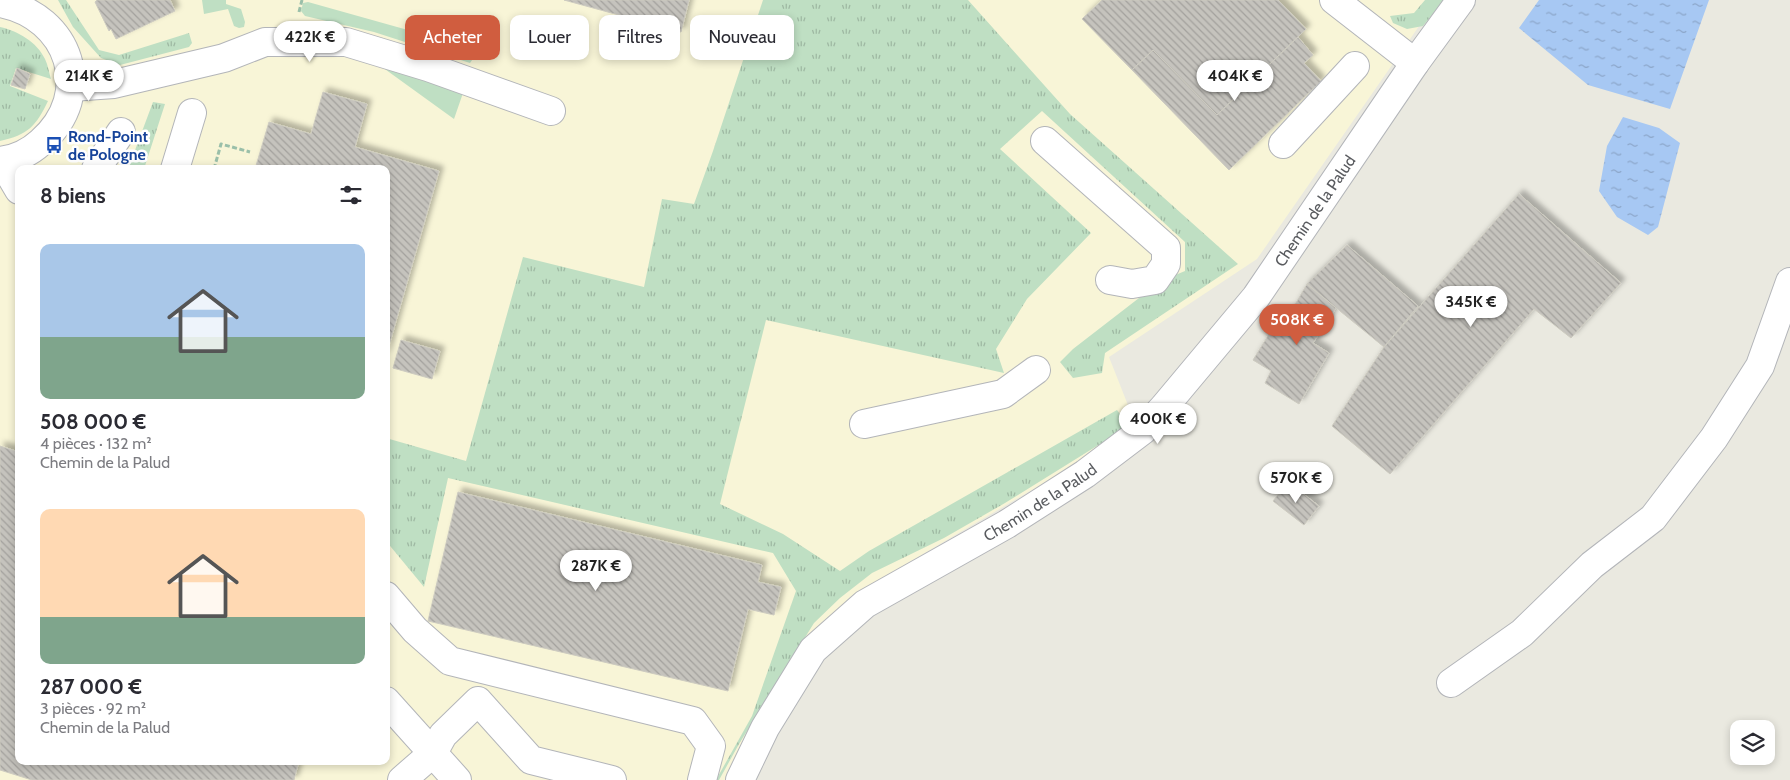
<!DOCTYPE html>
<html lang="fr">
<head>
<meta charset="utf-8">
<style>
  body { margin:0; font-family:Cabin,sans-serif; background:#f2f2f3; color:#2b2b33; height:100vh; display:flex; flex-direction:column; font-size:19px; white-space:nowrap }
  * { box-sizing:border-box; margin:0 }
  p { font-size:16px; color:#7c7c81 }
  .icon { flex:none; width:28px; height:28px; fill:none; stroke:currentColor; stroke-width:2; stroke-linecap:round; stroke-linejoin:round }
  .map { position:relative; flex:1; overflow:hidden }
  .side { position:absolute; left:15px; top:165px; width:375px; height:600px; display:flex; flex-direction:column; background:#fff; border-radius:10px; box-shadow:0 2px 8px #0003 }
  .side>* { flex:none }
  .banner { position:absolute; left:405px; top:15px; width:475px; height:45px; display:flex; gap:10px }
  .fabs { position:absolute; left:1730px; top:720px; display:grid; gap:10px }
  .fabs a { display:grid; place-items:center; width:45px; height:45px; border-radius:10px; background:#fff; box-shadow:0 2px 8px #0003; font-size:25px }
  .price { position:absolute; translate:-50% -42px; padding:0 11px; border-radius:18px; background:#fff; color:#222; font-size:16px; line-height:32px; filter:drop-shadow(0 1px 2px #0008) }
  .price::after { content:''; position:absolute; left:50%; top:30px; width:15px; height:11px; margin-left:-8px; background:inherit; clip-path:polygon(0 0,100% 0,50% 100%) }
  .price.on { background:#d05d3f; color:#fff }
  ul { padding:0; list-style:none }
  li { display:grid; align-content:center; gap:10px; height:265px; padding:0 25px }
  li span { display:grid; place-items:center; height:155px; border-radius:10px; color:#555 }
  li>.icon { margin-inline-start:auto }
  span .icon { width:90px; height:90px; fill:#fffc; stroke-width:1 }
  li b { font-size:21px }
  h2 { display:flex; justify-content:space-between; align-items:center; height:60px; padding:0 25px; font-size:21px }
  .tag { padding:0 18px; border-radius:10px; background:#fff; box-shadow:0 2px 8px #0003; font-size:18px; line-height:45px }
  .tag.on { background:#d05d3f; color:#fff }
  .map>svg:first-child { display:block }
  .commercial { fill:#f8f5d7; fill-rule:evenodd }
  .grass { fill:url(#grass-tufts) }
  .garden { fill:#bfdfc3 }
  .water { fill:url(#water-ripples) }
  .building { fill:url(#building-back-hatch); stroke:#cdcbc0; filter:url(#shadow) }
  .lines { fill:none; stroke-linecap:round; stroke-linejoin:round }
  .minor-casing { stroke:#b3b5b9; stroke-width:30 }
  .path { stroke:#9abfa9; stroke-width:3; stroke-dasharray:5 2.5; stroke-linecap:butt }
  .minor { stroke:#fff; stroke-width:28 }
  .labels { text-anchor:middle; stroke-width:5; stroke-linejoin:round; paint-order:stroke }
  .transit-label { font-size:16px; font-weight:bold; fill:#164399; stroke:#fff; text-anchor:start }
  .street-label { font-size:16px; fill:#595b5f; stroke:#fff }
</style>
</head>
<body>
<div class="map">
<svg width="1790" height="780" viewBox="0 0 1790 780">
  <defs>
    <pattern id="grass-tufts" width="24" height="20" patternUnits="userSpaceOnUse" patternTransform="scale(1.25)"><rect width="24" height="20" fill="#bfdfc3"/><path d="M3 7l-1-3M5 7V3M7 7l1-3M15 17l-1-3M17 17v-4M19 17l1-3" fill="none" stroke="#9eb8a2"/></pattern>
    <pattern id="water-ripples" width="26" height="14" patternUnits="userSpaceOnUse" patternTransform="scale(1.25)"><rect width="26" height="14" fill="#a7c8f3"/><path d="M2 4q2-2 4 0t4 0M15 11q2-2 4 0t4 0" fill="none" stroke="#8ba5c8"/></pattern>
    <pattern id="building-back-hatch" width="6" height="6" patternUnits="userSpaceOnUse" patternTransform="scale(1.25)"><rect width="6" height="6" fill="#c5c3bd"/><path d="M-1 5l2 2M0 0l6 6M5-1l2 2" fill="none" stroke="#a3a19d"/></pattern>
    <filter id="shadow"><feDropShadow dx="4.5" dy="-4.5" stdDeviation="2.5" flood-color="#0004"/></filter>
  </defs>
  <rect width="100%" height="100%" fill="#eae9e0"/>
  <path class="commercial" d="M0 0H1441L1424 19 1257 259 1109 357 1137 428 850 597 795 657 726 780H0ZM19 169H386V761H19Z"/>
  <path class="grass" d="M58 0H66L99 50 119 55 189 33 192 43 189 47 120 65 101 58 73 27Z
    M763 0H968L1070 114 1238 264 1105 353 1102 373 1073 378 1060 362 1073 349 1161 281 1185 271V242L1042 111 1000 149 1091 233 1027 299 996 349 1004 373 766 320 720 504 783 534 840 571 869 551 1117 410 1129 426 1005 503 944 538 872 573 840 598 814 623 739 744 719 780H716L752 716 796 591 773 553 448 478 424 587 386 541V438L466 461 523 257 644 287 662 199 694 204 713 151Z
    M1425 0H1444L1423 26 1407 29 1393 23 1390 16 1414 13Z
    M0 27C18 31 37 42 45 59 48 65 49 73 51 79L16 68 10 86 48 101C36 126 28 135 0 141Z
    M153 102 165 104 144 169H128Z"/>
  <path class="garden" d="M202 0H226V4L241 9 245 22 244 27 239 28 234 26 228 9 204 14Z
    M308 2 479 50 470 63 374 32 305 16 301 11 303 3Z
    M382 67 463 93 454 119Z"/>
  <path class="water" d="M1539 0H1709L1670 109 1588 85 1519 28Z
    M1623 117 1659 128 1680 143 1658 227 1648 235 1617 217 1599 191 1607 146Z"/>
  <path class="building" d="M170 0 175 11 116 39 111 29 109 31 95 2 97 0Z
    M564 0H689L681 32Z
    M1102 0H1278L1306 29 1217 115 1153 50 1132 70 1082 19Z
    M1298 37 1313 55 1304 63 1321 81 1229 170 1132 70 1153 50 1217 115Z
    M17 68 30 74 25 89 11 85Z
    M323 92 367 104 355 147 439 171 386 356V169H255L269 122 311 134Z
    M1519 194 1621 283 1571 338 1534 309 1390 474 1332 426 1384 347Z
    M1347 245 1418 306 1384 347 1307 284Z
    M1307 284 1336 308 1313 343 1329 353 1299 404 1265 383 1271 371 1253 360 1277 321 1283 325Z
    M401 340 440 351 432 379 393 368Z
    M0 446 19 452V761H299L294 780H32L0 770Z
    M1288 482 1319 506 1304 525 1273 501Z
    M458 492 762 565 758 582 781 587 774 615 748 609 728 691 428 621Z"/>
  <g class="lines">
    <g class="minor-casing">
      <g id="minor">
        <path d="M1334 0 1415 63"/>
        <path d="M0 3C70 16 96 94 41 142 29 153 16 159 0 161"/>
        <path d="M71 87 114 84 224 58 265 42H346L428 67 551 111"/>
        <path d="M1045 141 1166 248V264L1155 280 1132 284 1110 280"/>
        <path d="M1283 144 1355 66"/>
        <path d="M2 161 19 190"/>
        <path d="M96 169 121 132"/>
        <path d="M175 169 192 113"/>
        <path d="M864 424 1003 394 1036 370"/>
        <path d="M386 596 415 630 450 661 693 721 711 746 702 780"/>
        <path d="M1451 683 1522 633 1592 565 1653 518 1714 438 1760 366 1790 282"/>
        <path d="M386 701 457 780"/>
        <path d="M402 780 433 753 443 735 478 701 531 760 612 780"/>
        <path id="s1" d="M740 780 765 728 813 650 865 604 1007 524 1085 474 1143 430 1164 407 1256 297 1415 63 1461 0"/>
      </g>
    </g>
    <path class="path" d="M299 12 302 0
      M214 169 221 144 250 152"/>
    <use href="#minor" class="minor"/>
  </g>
  <defs>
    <g id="bus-bare" transform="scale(1.35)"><path d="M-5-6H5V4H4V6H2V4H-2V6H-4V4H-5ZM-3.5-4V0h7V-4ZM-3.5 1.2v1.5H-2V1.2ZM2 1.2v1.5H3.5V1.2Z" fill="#1a4fb4" stroke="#fff" stroke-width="2.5" paint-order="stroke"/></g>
  </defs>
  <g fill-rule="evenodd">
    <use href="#bus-bare" x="54" y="145"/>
  </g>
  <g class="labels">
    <g class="transit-label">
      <text x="68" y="142">Rond-Point<tspan x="68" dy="18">de Pologne</tspan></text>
    </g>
    <g class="street-label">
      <text dy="6" stroke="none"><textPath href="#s1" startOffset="826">Chemin de la Palud</textPath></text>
      <text dy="6" stroke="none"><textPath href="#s1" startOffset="421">Chemin de la Palud</textPath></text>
    </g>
  </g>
</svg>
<div class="fabs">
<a><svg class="icon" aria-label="layers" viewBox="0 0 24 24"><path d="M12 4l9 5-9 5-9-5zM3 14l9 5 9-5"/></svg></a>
</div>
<b class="price" style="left:310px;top:63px">422K €</b>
<b class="price" style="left:89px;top:102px">214K €</b>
<b class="price" style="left:1235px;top:102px">404K €</b>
<b class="price" style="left:1471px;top:328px">345K €</b>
<b class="price on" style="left:1297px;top:346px">508K €</b>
<b class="price" style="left:1158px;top:445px">400K €</b>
<b class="price" style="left:1296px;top:504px">570K €</b>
<b class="price" style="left:596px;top:592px">287K €</b>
<div class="banner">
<a class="tag on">Acheter</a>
<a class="tag">Louer</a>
<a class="tag">Filtres</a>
<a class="tag">Nouveau</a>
</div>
<section class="side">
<h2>8 biens<svg class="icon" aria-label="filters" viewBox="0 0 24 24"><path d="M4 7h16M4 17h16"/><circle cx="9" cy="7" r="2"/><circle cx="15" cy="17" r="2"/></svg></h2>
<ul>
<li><span style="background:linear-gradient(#a9c7e8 60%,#7fa58c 0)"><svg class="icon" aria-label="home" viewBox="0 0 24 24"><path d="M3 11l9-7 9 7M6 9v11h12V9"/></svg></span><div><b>508 000 €</b><p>4 pièces · 132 m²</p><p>Chemin de la Palud</p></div></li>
<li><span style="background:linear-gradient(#ffd9b3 70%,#7fa58c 0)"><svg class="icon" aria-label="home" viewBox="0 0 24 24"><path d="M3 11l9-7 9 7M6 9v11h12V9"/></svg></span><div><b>287 000 €</b><p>3 pièces · 92 m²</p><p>Chemin de la Palud</p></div></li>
</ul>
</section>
</div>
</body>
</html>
